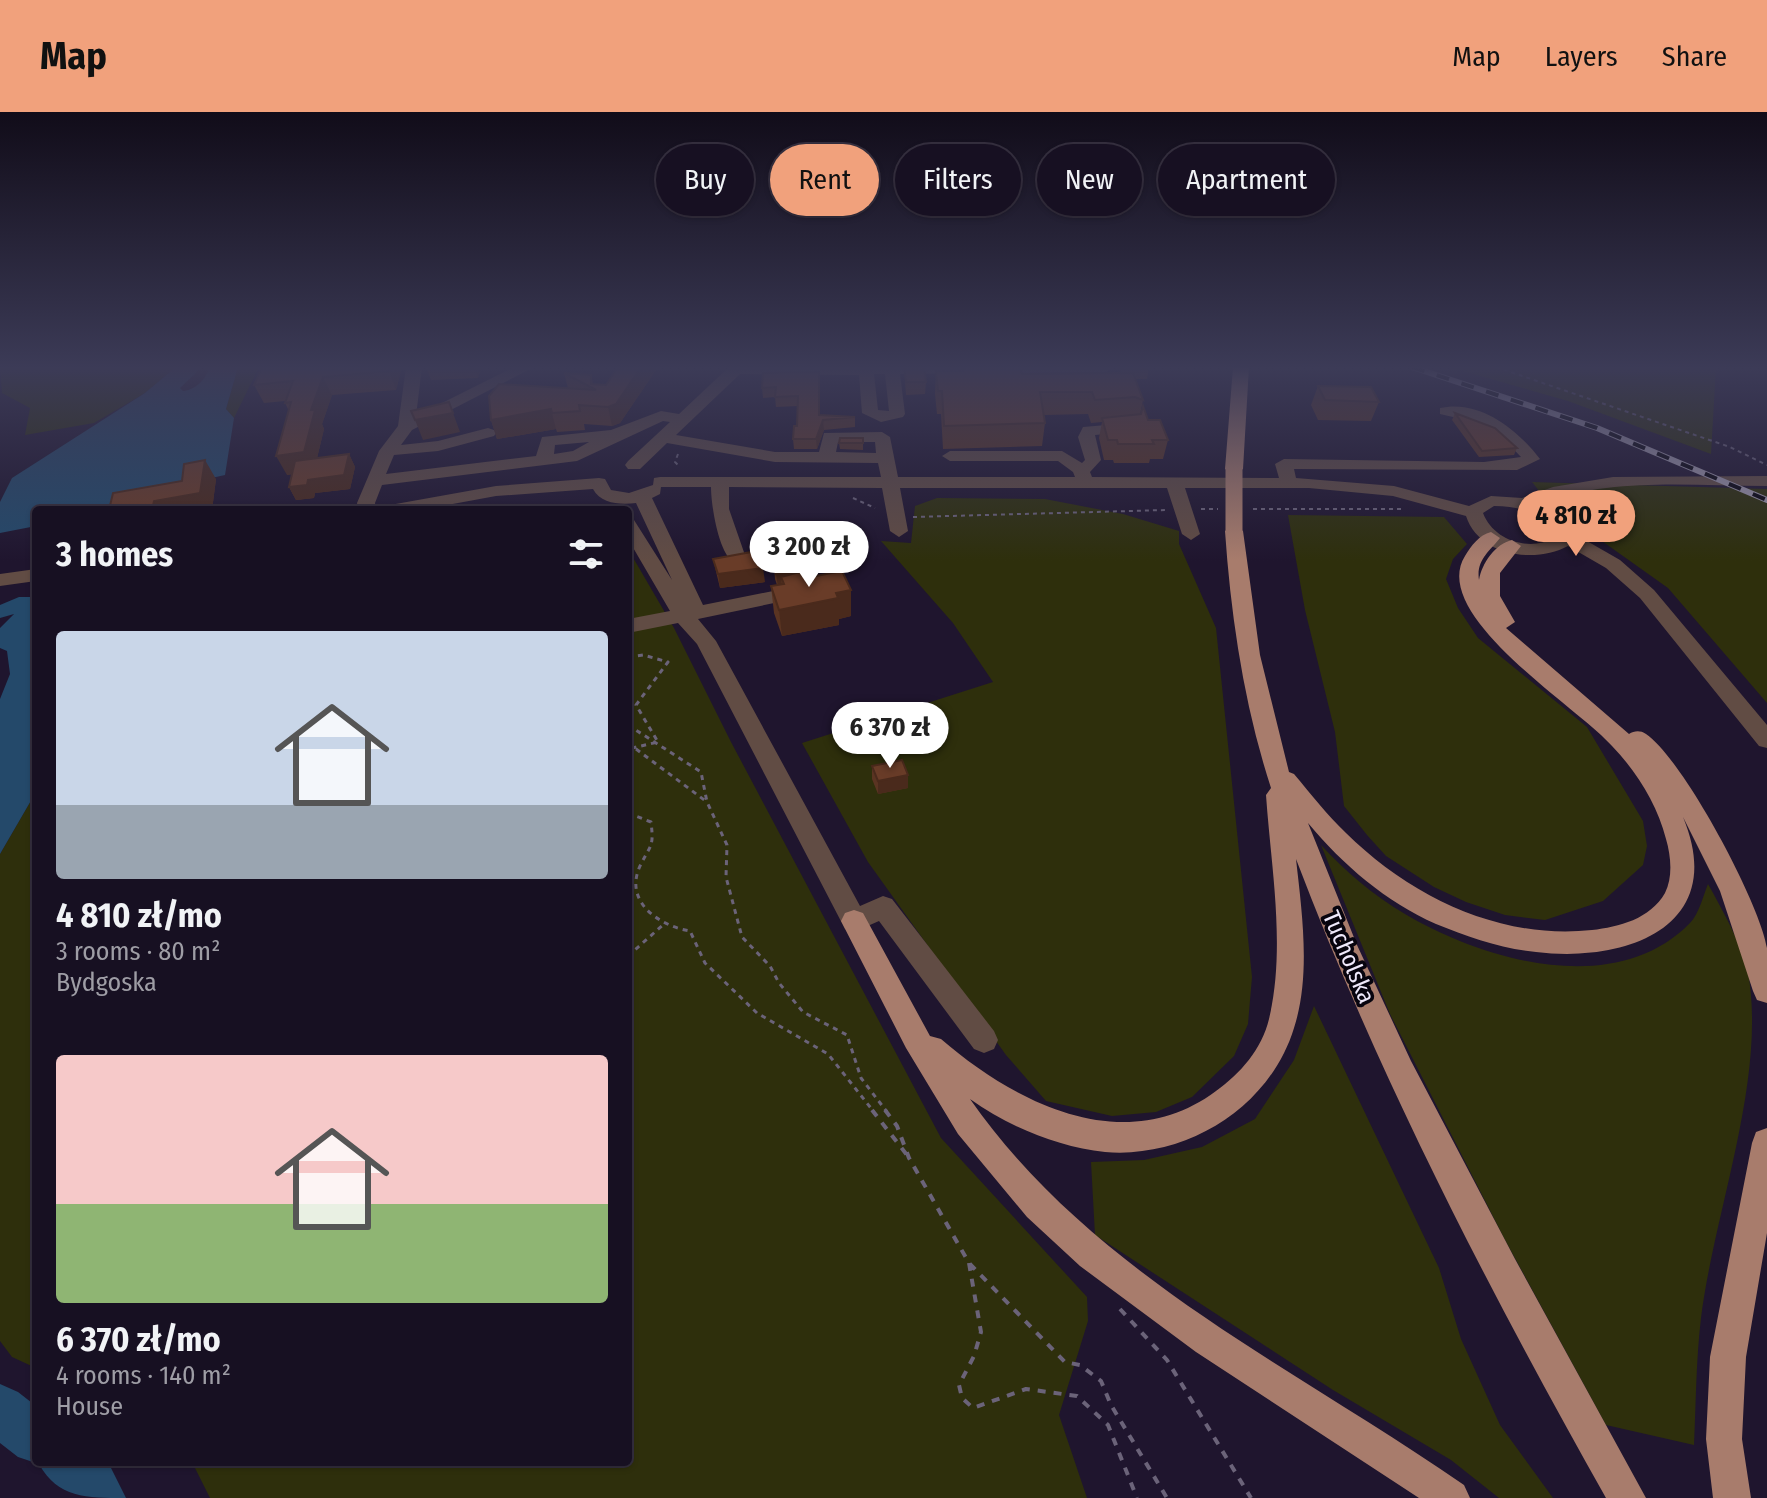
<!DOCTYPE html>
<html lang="en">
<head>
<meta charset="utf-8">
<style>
  body { margin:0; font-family:"Fira Sans Condensed",sans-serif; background:#241e2f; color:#f1f3f6; height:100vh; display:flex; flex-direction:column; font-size:30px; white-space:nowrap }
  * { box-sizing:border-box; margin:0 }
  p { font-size:26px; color:#9e9da5 }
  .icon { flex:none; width:44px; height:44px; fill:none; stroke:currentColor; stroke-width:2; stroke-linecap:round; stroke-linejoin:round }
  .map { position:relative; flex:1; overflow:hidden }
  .sheet { position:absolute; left:32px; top:394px; width:600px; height:960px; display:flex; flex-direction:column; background:#171022; border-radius:8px; box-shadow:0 2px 6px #0004,0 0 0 2px #363040 }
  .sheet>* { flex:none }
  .hud { position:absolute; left:656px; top:32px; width:760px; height:72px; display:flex; gap:16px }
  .price { position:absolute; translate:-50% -68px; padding:0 18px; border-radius:28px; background:#fff; color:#222; font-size:26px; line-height:52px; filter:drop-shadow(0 2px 4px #0008) }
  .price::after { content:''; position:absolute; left:50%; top:48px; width:24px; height:18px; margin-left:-12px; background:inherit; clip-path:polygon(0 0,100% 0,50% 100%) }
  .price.on { background:#f1a17c; color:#111 }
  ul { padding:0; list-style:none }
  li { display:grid; align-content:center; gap:16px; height:424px; padding:0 24px }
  li span { display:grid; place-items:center; height:248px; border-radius:8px; color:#555 }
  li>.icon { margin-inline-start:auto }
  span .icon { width:144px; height:144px; fill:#fffc; stroke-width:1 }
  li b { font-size:34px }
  h2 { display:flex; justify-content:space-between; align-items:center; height:96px; padding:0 24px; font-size:34px }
  .chip { padding:0 28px; border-radius:36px; background:#171022; box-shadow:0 2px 6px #0004,0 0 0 2px #363040; font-size:28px; line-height:72px }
  .chip.on { background:#f1a17c; color:#111 }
  header { display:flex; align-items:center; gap:48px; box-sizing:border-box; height:112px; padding:0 40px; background:#f1a17c; color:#111 }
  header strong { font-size:38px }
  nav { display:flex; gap:44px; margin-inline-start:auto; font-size:28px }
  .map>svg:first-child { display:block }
  .green { fill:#2e2f0c }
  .water { fill:#24496a }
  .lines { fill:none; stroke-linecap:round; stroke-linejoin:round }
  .river { fill:#24496a; fill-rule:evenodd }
  .path-far2 { stroke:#6b6379; stroke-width:2; stroke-dasharray:4 4; stroke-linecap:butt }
  .path-far1 { stroke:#6b6379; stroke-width:3; stroke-dasharray:5 5; stroke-linecap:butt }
  .path { stroke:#6b6379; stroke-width:4; stroke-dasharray:8 8; stroke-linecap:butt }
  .minor { fill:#614c44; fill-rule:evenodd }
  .major { fill:#a87c6c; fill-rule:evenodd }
  .rail-casing { stroke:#9e97ab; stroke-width:6 }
  .rail { stroke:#07040e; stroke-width:4; stroke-dasharray:13; stroke-linecap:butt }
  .major-bridge { stroke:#a87c6c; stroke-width:17 }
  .wall { fill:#5a3422 }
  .shaded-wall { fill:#4a2a1c }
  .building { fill:#693c28; stroke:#4a2a1c; stroke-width:2 }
  .labels { text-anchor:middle; stroke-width:7; stroke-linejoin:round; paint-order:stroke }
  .street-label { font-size:24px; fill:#efe9fb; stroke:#07040e }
</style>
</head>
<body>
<header>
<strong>Map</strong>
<nav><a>Map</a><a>Layers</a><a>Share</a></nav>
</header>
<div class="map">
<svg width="1767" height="1386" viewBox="0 0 1767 1386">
  <rect width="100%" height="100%" fill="#1f152e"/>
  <path class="green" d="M0 255H176L145 281 94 311 25 323 30 296 2 281Z
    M238 255H259L234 306 226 297Z
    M1449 255H1716L1711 342 1568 289Z
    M1532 370 1767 377V591L1668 476 1585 417 1536 405 1548 390Z
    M937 386 1045 387 1123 402 1179 419V432L1216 516 1252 865 1248 912 1234 944 1192 985 1156 1000 1112 1004 1046 989 1006 943 868 750 802 631 993 570 953 511 881 429 911 431 915 394Z
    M1288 403 1444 405 1467 432 1453 447 1446 467 1458 496 1478 526 1587 615 1643 709 1647 734 1643 753 1603 789 1545 808 1505 803 1466 790 1434 775 1386 744 1367 723 1344 694 1335 620 1305 498Z
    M628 437 674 516 731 630 941 1026 1087 1185 1088 1209 1059 1303 1087 1386H210L192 1350H628Z
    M36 680V1256L12 1245 0 1229V742Z
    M1321 733C1346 760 1373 783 1405 802 1485 849 1616 887 1690 811 1699 802 1703 784 1708 772 1724 801 1740 829 1748 860 1767 966 1714 1100 1701 1206 1696 1248 1696 1291 1694 1333L1606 1313 1504 1126 1390 902Z
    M1314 894 1439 1156 1461 1227 1500 1313 1553 1386H1499L1451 1348 1333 1278 1095 1123 1091 1050 1144 1048 1202 1035 1255 1007 1294 948Z"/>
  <path class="water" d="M176 255H202L180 276 183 279C195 278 207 267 209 255H238L226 297 234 306 225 363 193 370 124 398H36V414L0 421V390L12 366 145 281Z
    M19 485H36V680L0 742V587L10 562 7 539 0 536V516L14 502 0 506V493Z"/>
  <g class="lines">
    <path class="river" d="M0 1272 18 1280 36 1294V1350H108L126 1386C86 1386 58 1386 39 1352L18 1345 0 1331Z"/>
    <path class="path-far2" d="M1496 255 1730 335 1767 353
      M678 342 675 350 680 355
      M853 386 875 396
      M1201 397H1218
      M1253 397H1402
      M334 398 347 395
      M913 405 1166 398"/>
    <path class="path-far1" d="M628 545 643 543 668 550 636 593 658 630 628 637
      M628 613 701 660 707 690 727 733 726 765 742 825 770 854 779 871 803 900 847 923 861 966 887 1000
      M628 631 707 690
      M628 701 651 710C654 735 651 732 641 752 622 789 659 814 690 819L705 851 757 901 828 942 874 1000
      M628 844 664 812"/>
    <path class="path" d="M872 998 907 1043
      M885 998 897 1014 909 1046 969 1151 1065 1250 1080 1253 1101 1269 1111 1293 1167 1386
      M969 1151 981 1220 974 1244 959 1273 962 1286 973 1296 1026 1277 1077 1284 1108 1313 1137 1386
      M1120 1197 1167 1248 1251 1386"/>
    <path class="minor" d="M406 255H422L416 304 514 255H534L412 318 401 333 438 329 488 316 494 318 496 321 494 324 438 339 394 343 386 362 536 344 542 325 611 318 661 299 679 302 729 255H1114L1106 260 900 262 905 302 903 305 881 310 862 301 859 263 740 262 676 323 775 340H819L824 321 882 320 890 325 898 365H1075L1073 360 1058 349H950L942 344 950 339H1062L1082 351 1085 348 1078 325 1083 315 1130 311 1136 313V319L1095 323 1101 348 1090 360 1092 365 1279 366 1275 352 1284 347 1484 350 1521 345C1491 312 1482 312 1440 302V296C1480 287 1518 318 1540 347L1517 358 1294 357 1296 366 1394 374 1469 394 1491 384 1522 386 1553 375 1613 365 1767 364V374C1692 374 1613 365 1541 391L1564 406 1573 421 1620 448 1654 478 1767 613V636L1759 634 1640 486 1606 456 1568 434C1535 452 1479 444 1466 404L1393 384 1309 376H1185L1200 422 1191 428 1182 422 1167 376H900L908 419 899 425 890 419 882 376 729 375V397L746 446 737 452C719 447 711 393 711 375H661L660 382 652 386 703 493 803 473 813 479 803 485 698 507 716 529 860 794 883 784 892 787 994 919 998 928 994 937 984 941 974 937 879 809 854 820 845 817 697 532 678 511 628 521V507L670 499 628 427V407L634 408 672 468 636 391C621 393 601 392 593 377L496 384 420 398H381L390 393 496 374 599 366 605 367 611 378 629 381 653 373 654 366 660 365H881L878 351 775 350 667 331 640 357H628L625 353 628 349 670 310 663 309 577 349 382 373 375 391 376 398H358L357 391 379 339 398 314ZM874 262H885L889 299 878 298ZM589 330 573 339 554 342 555 333ZM838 330H875L876 341 836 340ZM1494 394C1517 394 1535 399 1551 414L1554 426C1529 440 1493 428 1483 401Z
      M36 457V469L0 474V462Z"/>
    <path class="major" d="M1233 255H1249L1243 357 1234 362 1225 357Z
      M1234 413 1243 419 1260 543 1289 660 1294 662C1311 682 1327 703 1346 721 1411 785 1500 828 1592 818 1619 815 1650 807 1665 781 1673 765 1671 744 1666 727 1657 692 1637 660 1612 634 1579 596 1428 503 1465 444 1471 434 1479 423 1491 420L1500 426C1489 440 1476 448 1479 468 1482 451 1495 432 1512 428L1521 434 1500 461V484L1515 510 1506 516 1629 622C1634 619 1640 618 1646 622 1683 647 1760 791 1767 836 1767 853 1767 874 1767 891L1757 888 1753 879 1720 779 1683 705C1729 815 1626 851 1536 840 1502 837 1468 825 1436 812 1386 790 1343 753 1308 711L1357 833 1411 949 1515 1147 1646 1386H1606C1490 1180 1380 968 1296 747 1302 801 1311 863 1294 916 1270 995 1187 1047 1105 1040 1058 1035 1009 1015 970 987 1092 1162 1294 1255 1464 1373L1470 1386H1419L1196 1240 1080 1154 1027 1105 958 1022 906 936 841 809 845 801 854 798 863 801 930 924 941 927C1015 991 1125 1047 1216 979 1240 962 1262 937 1269 907 1286 835 1271 756 1266 683L1271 676C1244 593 1231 506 1225 419Z
      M1767 1016V1121L1746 1245 1742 1327 1751 1386H1713L1706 1327 1710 1245 1752 1031 1756 1020Z"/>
    <g class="rail-casing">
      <path id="rail" d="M1412 255 1597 316 1767 388"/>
    </g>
    <use href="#rail" class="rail"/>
    <path class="major-bridge" d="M1234 357V419"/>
  </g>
  <path class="wall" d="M402 255 396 278 332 283 322 312 324 317 317 346 349 342 355 355 350 377 315 381 314 386 296 388 289 375 292 362 287 363 289 299 285 291V289L264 291 254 273Z
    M426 255H481L478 266 431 268Z
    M618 255H658L620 311 612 314 584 312 585 318 557 320 556 317 497 327 491 308 568 276 564 261 591 263 593 272 606 273Z
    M904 255 926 270 925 282 906 283Z
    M961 255H1020L1022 262 1121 261 1119 255H1149L1147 267H1136L1143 288 1140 303 1148 308 1168 328 1163 347H1150L1149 351H1114L1113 348H1104L1099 326 1102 310 1091 311 1088 302 1044 303 1045 311 1042 334 943 337 941 302H937L935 282 936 259H961Z
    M819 260 820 303 855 305V315L824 318 817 337H794L793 327 797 314 798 294 776 295 775 285 763 286 762 276Z
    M1318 274 1379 290 1371 309 1318 308 1311 293Z
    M1455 301 1517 336 1514 343 1479 345 1452 308Z
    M863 326V338L840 337 839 331Z
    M216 367 212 398H109Z
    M713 447 765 470 720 476Z
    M774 454 803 459 851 504 839 507V513L782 524 774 501 771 474 777 473 775 467Z
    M872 654 908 663V676L878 682 872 667Z"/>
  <path class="shaded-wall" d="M390 255H402L396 278 389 259Z
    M474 255H481L478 266Z
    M641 255H658L620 311 612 314 608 295Z
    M323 265 332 283 322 312 324 317 314 359 287 363 276 344 311 298Z
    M551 297 556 317 497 327 491 308Z
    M453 301 460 320 423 328 415 308Z
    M823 308 824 318 817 337 816 327Z
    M349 342 355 355 350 377 315 381 314 386 296 388 289 375 308 368Z
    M205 348 216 367 212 398H156L153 394 154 389 200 381Z
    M763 456 765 470 720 476 718 462Z
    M803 457 804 470 781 465 782 474 778 475 776 462Z
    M851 478V504L839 507V513L782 524 779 498 836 481Z
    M908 663V676L878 682V669Z"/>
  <path class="building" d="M262 255H390L389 259 323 265 311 298H315L304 340 276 344 291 290 285 291 293 269 254 273Z
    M618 255H641L616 292 608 295 579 293 580 299 552 301 551 297 491 308 489 284 499 272 596 278 564 261 591 263V272L606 273Z
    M904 255H924L926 270H906Z
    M963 255H1020L1022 262 1133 261 1143 288 1135 285 1095 288 1092 280H1040L1045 311 944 314 942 279H938L936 259H963Z
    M819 260V303L855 305 823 308 816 327H793L794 314H797L798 284 775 285 776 275 762 276 763 261Z
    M1318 274 1371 275 1379 290 1325 288Z
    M449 290 453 301 415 308 411 299Z
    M1143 294 1148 308H1160L1168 328H1152L1154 332H1118L1117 328H1108L1102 306 1141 302Z
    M1455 301 1495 316 1517 336 1482 339Z
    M840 326H863V331H839Z
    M349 342 344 363 308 368 307 373 289 375 295 349Z
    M205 348 200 381 154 389 153 394 109 398 113 381 182 369 184 352Z
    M757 439 763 456 718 462 713 447Z
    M800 449 803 457 776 462 774 454Z
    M807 458 810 465 842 459 851 478 836 481 838 486 779 498 771 474 784 472 781 465Z
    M902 648 908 663 878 669 872 654Z"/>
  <linearGradient id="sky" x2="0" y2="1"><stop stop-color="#110c19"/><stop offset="0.57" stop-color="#3c3b57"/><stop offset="1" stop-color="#3c3b57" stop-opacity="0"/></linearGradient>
  <rect width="1767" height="449" fill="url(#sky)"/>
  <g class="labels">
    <g class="street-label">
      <text transform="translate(1349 845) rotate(67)" y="8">Tucholska</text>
    </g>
  </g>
</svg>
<b class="price on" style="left:1576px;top:446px">4 810 zł</b>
<b class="price" style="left:809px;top:477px">3 200 zł</b>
<b class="price" style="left:890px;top:658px">6 370 zł</b>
<div class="hud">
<a class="chip">Buy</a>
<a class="chip on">Rent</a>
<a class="chip">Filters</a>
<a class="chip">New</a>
<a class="chip">Apartment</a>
</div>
<section class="sheet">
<h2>3 homes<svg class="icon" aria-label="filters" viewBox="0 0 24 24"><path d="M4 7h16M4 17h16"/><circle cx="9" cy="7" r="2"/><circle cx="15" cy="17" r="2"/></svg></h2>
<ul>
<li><span style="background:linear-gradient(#c9d6e8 70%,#9aa5b1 0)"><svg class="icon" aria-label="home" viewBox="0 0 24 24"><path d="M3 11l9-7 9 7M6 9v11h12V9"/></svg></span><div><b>4 810 zł/mo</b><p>3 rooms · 80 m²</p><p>Bydgoska</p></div></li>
<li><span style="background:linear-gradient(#f6c9c9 60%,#8fb573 0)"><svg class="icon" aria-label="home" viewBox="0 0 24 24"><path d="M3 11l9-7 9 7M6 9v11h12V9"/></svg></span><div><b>6 370 zł/mo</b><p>4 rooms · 140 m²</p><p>House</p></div></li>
</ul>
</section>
</div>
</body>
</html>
